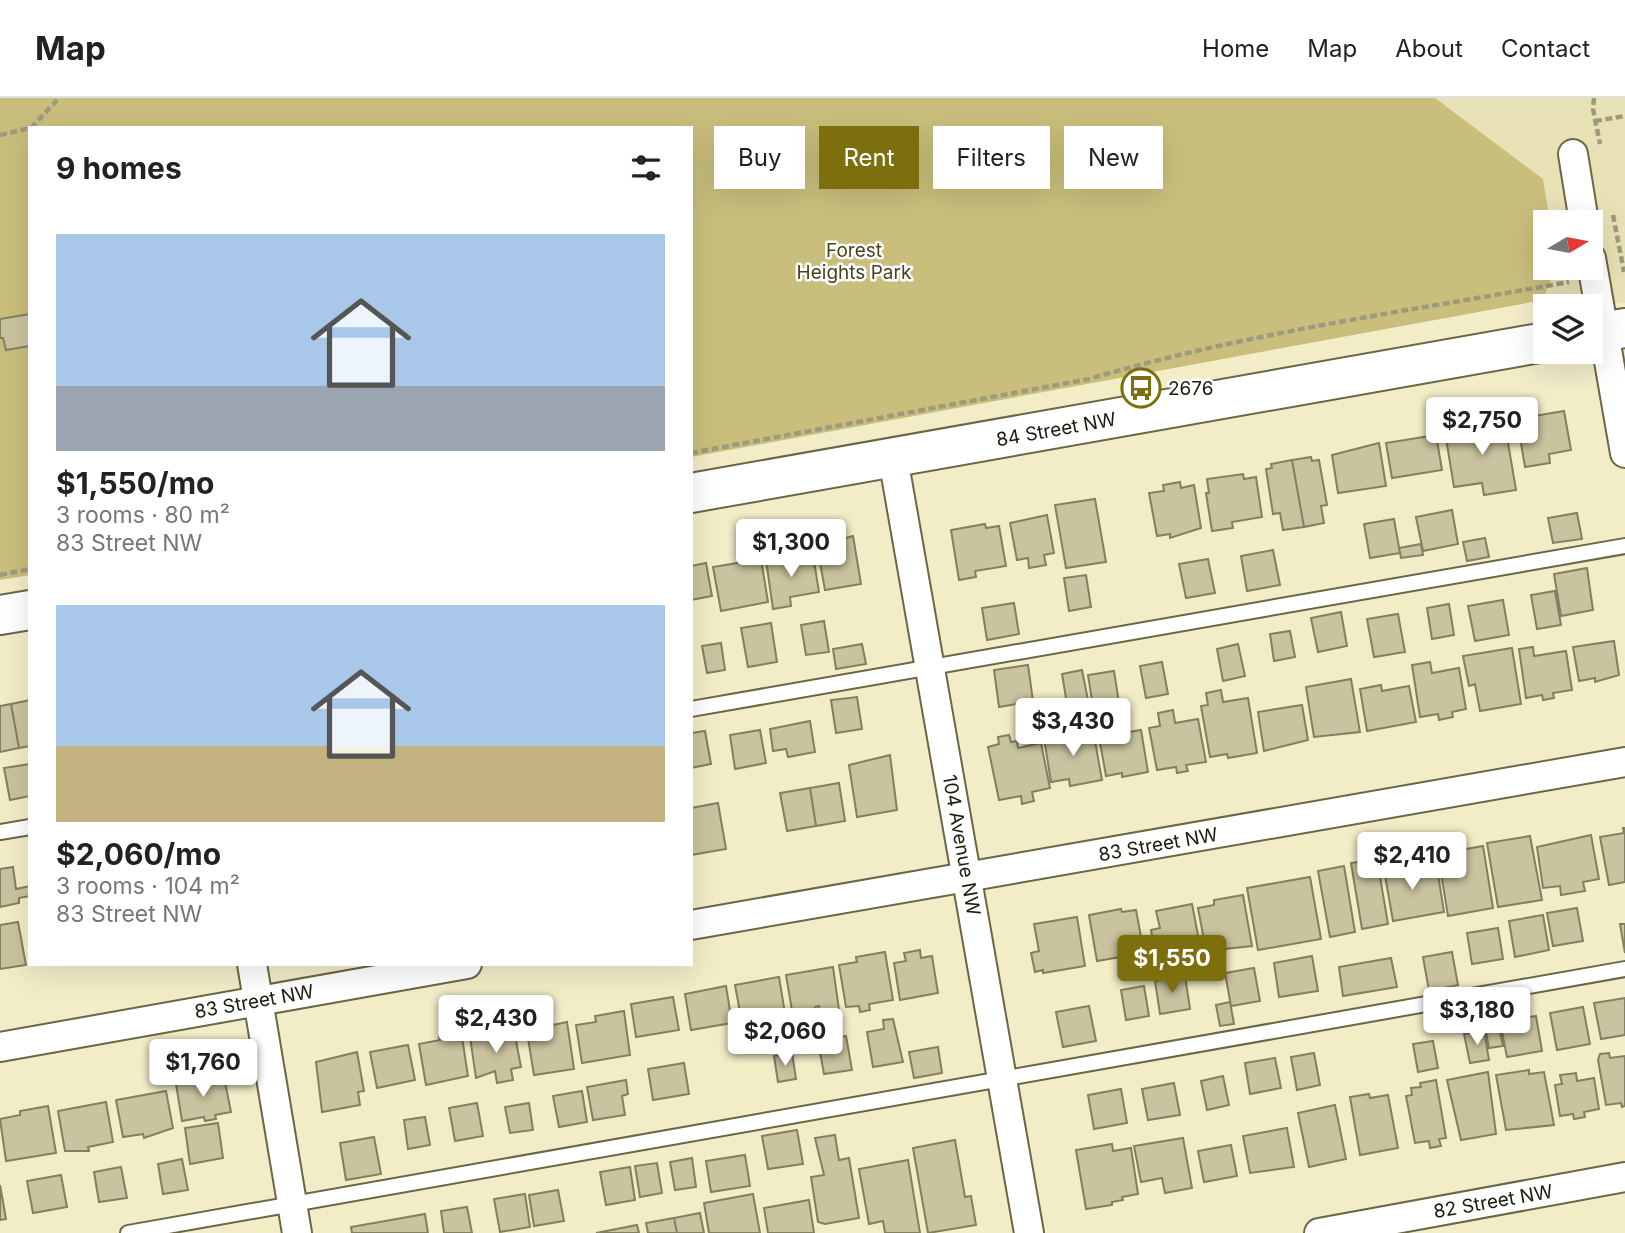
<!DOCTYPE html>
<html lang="en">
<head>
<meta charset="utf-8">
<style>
  body { margin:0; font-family:Inter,sans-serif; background:#f2f2f2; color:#222; height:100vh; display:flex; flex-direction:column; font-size:26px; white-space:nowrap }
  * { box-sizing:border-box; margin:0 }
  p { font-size:23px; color:#767676 }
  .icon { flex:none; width:38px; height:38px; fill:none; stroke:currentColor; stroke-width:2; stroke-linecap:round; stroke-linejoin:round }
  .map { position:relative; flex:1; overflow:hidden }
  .details { position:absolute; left:28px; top:28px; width:665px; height:840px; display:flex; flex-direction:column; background:#fff; border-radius:0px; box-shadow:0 7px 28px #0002 }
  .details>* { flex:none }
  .hud { position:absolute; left:714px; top:28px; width:665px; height:63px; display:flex; gap:14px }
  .needle { width:46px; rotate:80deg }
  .buttons { position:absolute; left:1533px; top:112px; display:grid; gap:14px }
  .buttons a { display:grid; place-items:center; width:70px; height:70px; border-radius:0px; background:#fff; box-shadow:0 7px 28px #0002; font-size:35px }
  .price { position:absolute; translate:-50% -60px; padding:0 16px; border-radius:7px; background:#fff; color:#222; font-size:23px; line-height:46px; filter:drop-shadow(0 2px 4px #0008) }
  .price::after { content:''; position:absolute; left:50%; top:42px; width:21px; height:16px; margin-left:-10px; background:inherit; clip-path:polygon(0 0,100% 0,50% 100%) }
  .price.selected { background:#7d6f0d; color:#fff }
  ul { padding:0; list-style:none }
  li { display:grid; align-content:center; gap:14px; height:371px; padding:0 28px }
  li span { display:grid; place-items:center; height:217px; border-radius:0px; color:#555 }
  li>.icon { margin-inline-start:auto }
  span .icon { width:126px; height:126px; fill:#fffc; stroke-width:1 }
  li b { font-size:30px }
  h2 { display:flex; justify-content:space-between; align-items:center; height:84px; padding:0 28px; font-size:30px }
  .chip { padding:0 24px; border-radius:0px; background:#fff; box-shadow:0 7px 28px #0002; font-size:24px; line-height:63px }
  .chip.selected { background:#7d6f0d; color:#fff }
  header { display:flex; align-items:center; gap:42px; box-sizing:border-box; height:98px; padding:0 35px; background:#fff; border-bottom:2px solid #e0e0e0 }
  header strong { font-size:33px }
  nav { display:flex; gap:38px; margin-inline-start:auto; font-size:24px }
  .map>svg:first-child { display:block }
  .built { fill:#e8e1b5 }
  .green { fill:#c9be7b }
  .building { fill:#c9c39f; stroke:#847f5d; stroke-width:2 }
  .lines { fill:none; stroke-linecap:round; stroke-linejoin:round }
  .lane-casing { stroke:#6b6645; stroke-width:18 }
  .street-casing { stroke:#6b6645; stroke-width:32 }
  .secondary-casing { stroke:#6b6645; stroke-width:42 }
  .path { stroke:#9e9a7e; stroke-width:4.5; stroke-dasharray:7 3.5; stroke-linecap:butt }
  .lane { stroke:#fff; stroke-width:14 }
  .street { stroke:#fff; stroke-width:28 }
  .secondary { stroke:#fff; stroke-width:38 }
  .labels { text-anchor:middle; stroke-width:5; stroke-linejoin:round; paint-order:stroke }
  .park-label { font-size:19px; fill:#49431d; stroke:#fff }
  .poi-label { font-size:19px; fill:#1c1a0d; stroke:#fff; text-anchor:start }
  .street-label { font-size:19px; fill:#1c1a0d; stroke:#fff }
</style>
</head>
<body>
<header>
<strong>Map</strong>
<nav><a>Home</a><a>Map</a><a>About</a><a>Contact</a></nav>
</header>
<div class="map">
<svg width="1625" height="1135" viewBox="0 0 1625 1135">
  <rect width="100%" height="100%" fill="#f2ecc7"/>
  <path class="built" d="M1435 0H1625V205L1543 202 1555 170H1591V124H1550L1543 81Z"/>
  <path class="green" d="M0 0H1435L1543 81 1550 124H1545V170H1555L1543 202 691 359V30H30V477L0 482Z"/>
  <path class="building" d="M30 216V248L6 252 3 240H0V221Z
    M1564 313 1571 352 1549 356 1550 365 1525 369 1517 321Z
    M1504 321 1516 392 1484 397 1482 385 1454 389 1445 334Z
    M1436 337 1442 372 1392 380 1386 345Z
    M1379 345 1386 388 1338 395 1332 357Z
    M1311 359 1312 363 1319 362 1327 407 1321 408 1324 425 1304 429 1292 362Z
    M1292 362 1304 429 1283 432 1280 415 1273 416 1266 371 1272 370 1271 366Z
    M1243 376 1244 381 1256 379 1262 419 1232 424 1233 430 1212 433 1206 395H1209L1207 381Z
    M1180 384 1181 390 1194 387 1201 430 1170 440V436L1157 438 1149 395 1164 393 1163 387Z
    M1095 401 1106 464 1066 470 1055 407Z
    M1452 412 1458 446 1423 453 1416 419Z
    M1577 415 1582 441 1553 445 1548 420Z
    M1047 417 1054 455 1044 457 1046 467 1029 470 1028 460 1017 462 1010 425Z
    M1394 421 1400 455 1370 460 1364 426Z
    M985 426 986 430 999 428 1006 468 975 473 976 479 959 482 951 432Z
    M853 438 861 486 825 492 817 448Z
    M1485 440 1489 459 1467 463 1463 444Z
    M1421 446 1423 457 1401 460 1399 450Z
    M1273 452 1280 487 1247 493 1241 458Z
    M799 457V460L813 457 819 494 790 499 791 508 773 511 766 462Z
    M761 461 768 504 721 513 713 469Z
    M1208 461 1215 495 1186 500 1179 466Z
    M706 465 712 498 691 502V468Z
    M1587 470 1593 512 1561 518 1554 476Z
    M1086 477 1091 509 1069 513 1064 480Z
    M1555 493 1561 527 1537 531 1531 497Z
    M1503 502 1509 537 1475 543 1468 508Z
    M1014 505 1019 536 987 542 982 510Z
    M1449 506 1454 537 1432 541 1427 510Z
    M1341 514 1347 548 1318 554 1311 520Z
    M1398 516 1405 554 1374 559 1367 521Z
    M824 523 829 554 806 557 801 527Z
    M771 525 777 564 748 569 741 530Z
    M1290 533 1295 559 1274 563 1270 536Z
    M1614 543 1619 577 1595 584V580L1579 583 1573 549Z
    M721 545 725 572 707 575 702 548Z
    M862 546 866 566 836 571 833 551Z
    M1238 546 1245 578 1223 583 1217 551Z
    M1533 549 1534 558 1566 553 1572 592 1553 595 1554 600 1543 602 1542 597 1526 600 1519 551Z
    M1512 550 1521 606 1480 613 1475 586 1469 588 1463 558Z
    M1162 564 1168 596 1146 600 1140 568Z
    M1430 564 1432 575 1459 570 1466 611 1452 614 1453 619 1439 622 1438 616 1420 619 1412 567Z
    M1028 567 1033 603 999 609 994 572Z
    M1082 572 1088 602 1067 606 1062 576Z
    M1114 573 1119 605 1093 609 1088 577Z
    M1351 581 1360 634 1314 639 1306 589Z
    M1381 587 1382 593 1409 588 1416 624 1367 633 1360 591Z
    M1221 592 1223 604 1248 600 1257 655 1228 660 1227 656 1210 659 1201 608 1208 607 1206 595Z
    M857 599 862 631 836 635 831 602Z
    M30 602V648L19 650 11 606Z
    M11 606 19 650 0 654V608Z
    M1302 607 1308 642 1264 653 1258 614Z
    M1173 612 1175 625 1198 621 1206 664 1186 667 1188 673 1177 675 1176 669 1157 672 1149 630 1160 628 1158 615Z
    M810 623 815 654 788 659 786 651 773 653 770 631Z
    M760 632 766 665 735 671 730 637Z
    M1093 632 1102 682 1070 688 1069 681 1051 684 1044 640Z
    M1141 632 1148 674 1122 679V675L1106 678 1099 639Z
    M705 633 711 666 691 670V635Z
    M1009 637 1011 644 1017 643 1018 650 1041 645 1050 690 1032 694 1034 703 1022 706 1021 698 999 702 988 649 999 646 998 639Z
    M890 657 897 712 857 719 849 667Z
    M30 666V698L10 702 4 670Z
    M839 685 845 723 816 728 810 690Z
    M810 690 816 728 787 733 780 695Z
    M718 705 726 751 691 757V710Z
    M1623 730H1625V784L1609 787 1600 739 1624 735Z
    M1591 737 1599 781 1583 784 1585 793 1561 797 1560 788 1543 790 1537 749Z
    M1530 738 1542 802 1498 809 1487 745Z
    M1483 748 1493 810 1448 818 1438 756Z
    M1377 761 1388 826 1362 831 1351 765Z
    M1412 761 1415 780 1438 776 1444 814 1393 823 1383 766Z
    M1344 768 1355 834 1330 839 1318 773Z
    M13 769 16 791 30 788V798L19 800V805L0 809V771Z
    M1310 779 1321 841 1258 852 1247 790Z
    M1243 797 1252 848 1206 853 1198 810 1214 807V802Z
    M1192 806 1203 863 1158 871 1151 832 1160 830 1156 813Z
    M1577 810 1583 843 1553 848 1547 815Z
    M1121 811 1122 814 1136 812 1144 855 1097 863 1089 817Z
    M1543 817 1549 852 1515 859 1509 823Z
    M1077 819 1085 868 1043 875V872L1035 874 1031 855 1039 853 1034 826Z
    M18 824 26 867 0 871V827Z
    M1620 826H1625V855Z
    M1498 830 1503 861 1472 866 1467 835Z
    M920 852 921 860 932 858 938 895 900 902 894 865 906 863 904 855Z
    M885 854 893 902 869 906 870 912 860 914 859 908 846 909 839 867 857 864 856 859Z
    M1452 854 1458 887 1429 893 1423 859Z
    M1312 858 1318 893 1279 899 1274 865Z
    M1391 860 1397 889 1343 898 1339 869Z
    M833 869 840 919 821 923 819 908 815 909 819 932 796 936 786 877Z
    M1254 870 1260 903 1231 908 1225 875Z
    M1185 878 1190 911 1160 916 1155 883Z
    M779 879 790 946 765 950 760 922 742 925 735 887Z
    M726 888 732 925 691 932 685 896Z
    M1144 888 1149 918 1126 922 1121 892Z
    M673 899 679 932 636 939 631 906Z
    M1625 900V937L1601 941 1594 905Z
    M1230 904 1234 926 1220 928 1216 907Z
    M1089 908 1096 943 1063 949 1056 914Z
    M1583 909 1590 946 1557 952 1550 915Z
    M624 913 630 957 582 965 576 927 596 924 595 918Z
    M1536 918 1542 953 1507 959 1500 924Z
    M893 921 903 964 873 969 867 934 884 931 883 922Z
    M552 924 553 927 567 924 574 971 534 977 526 928Z
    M1498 925 1503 948 1489 950 1485 928Z
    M490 932 491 936 514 932 521 969 511 971 513 982 497 985 495 973 476 980 470 939Z
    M1484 933 1489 962 1470 965 1464 936Z
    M449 937V941L462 939 468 978 426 987 419 946 440 942 439 939Z
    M846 938 852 972 824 976 818 943Z
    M1433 943 1438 970 1418 974 1413 946Z
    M408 947 415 982 377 990 370 954Z
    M938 949 942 975 914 980 909 954Z
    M357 954 364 993 358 994 360 1007 322 1014 316 964Z
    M792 955 796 981 778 984 774 958Z
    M1314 955 1320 987 1297 992 1291 959Z
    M1609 955 1610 960 1625 958V1008L1622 1009 1621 1005 1606 1007 1598 962 1600 956Z
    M1275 960 1281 990 1250 996 1245 965Z
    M684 965 689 996 653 1002 648 971Z
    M1529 972V976L1544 974 1554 1027 1506 1032 1496 977Z
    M1488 974 1496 1036 1461 1042 1447 982Z
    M1576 975 1577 983 1594 980 1599 1011 1584 1014 1585 1019 1574 1021 1573 1016 1560 1018 1555 987 1562 986 1560 977Z
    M1223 978 1229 1007 1207 1012 1201 983Z
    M224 979 231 1014 215 1017 216 1021 205 1023 204 1019 182 1023 176 986Z
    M626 982 628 996 622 998 625 1017 593 1022 587 989Z
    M1436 982 1446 1040 1439 1041 1441 1048 1430 1050 1429 1043 1415 1045 1406 998 1412 997 1411 990 1421 989 1420 985Z
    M1174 985 1180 1017 1148 1022 1142 991Z
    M1121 991 1127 1025 1094 1031 1088 997Z
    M166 993 173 1030 144 1040 143 1036 123 1039 116 1002Z
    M582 993 587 1024 559 1029 553 998Z
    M1369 996 1370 1000 1388 997 1398 1050 1360 1057 1350 999Z
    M106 1004 113 1044 88 1049 89 1053H65L58 1013Z
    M477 1005 483 1038 455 1043 449 1010Z
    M529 1005 533 1032 510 1035 505 1009Z
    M1335 1007 1346 1061 1309 1069 1298 1015Z
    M48 1008 56 1055 6 1063 0 1021 20 1017V1013Z
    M425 1019 430 1047 408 1051 404 1022Z
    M218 1025 223 1060 190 1066 185 1030Z
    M1287 1030 1294 1069 1250 1075 1243 1038Z
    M797 1032 803 1066 768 1071 762 1038Z
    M835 1037 839 1062 849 1060 859 1120 825 1126 818 1124 811 1079 824 1077 815 1040Z
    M374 1039 381 1076 346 1082 340 1045Z
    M1183 1040 1192 1090 1165 1095 1162 1080 1141 1084 1134 1048Z
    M955 1042 965 1099 971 1098 976 1127 928 1135 913 1050Z
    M1112 1046 1113 1053 1131 1050 1138 1096 1122 1099 1123 1102 1112 1104V1107L1086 1111 1076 1052Z
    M1231 1047 1237 1078 1204 1084 1198 1053Z
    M745 1057 750 1088 711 1094 706 1063Z
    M692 1060 696 1089 675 1092 670 1064Z
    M182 1061 188 1092 163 1096 158 1066Z
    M908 1062 920 1135H885L883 1123 869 1126 859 1071Z
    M657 1065 662 1095 640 1099 635 1068Z
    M121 1069 127 1100 99 1104 94 1074Z
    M630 1069 635 1102 606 1107 600 1074Z
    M61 1077 67 1109 33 1115 27 1083Z
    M0 1087 6 1121 0 1122Z
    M558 1092 564 1123 534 1128 529 1097Z
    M525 1096 530 1129 500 1134 494 1101Z
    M753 1096 760 1135H709L704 1105Z
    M809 1102 814 1135H768L764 1110Z
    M467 1109 472 1135H444L441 1113Z
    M700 1115 704 1135H677L674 1120Z
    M425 1116 428 1135H352L351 1129Z
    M674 1120 677 1135H648L646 1125Z
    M637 1127 639 1135H596Z"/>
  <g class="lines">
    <g class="lane-casing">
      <path id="lane" d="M691 611 1625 448
        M0 734 30 729
        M128 1135 1625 871"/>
    </g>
    <g class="street-casing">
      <path id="street" d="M1573 56 1584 124
        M1591 160 1625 355
        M893 360 1029 1135
        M691 827 1625 664
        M252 866 297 1135
        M0 949 467 866
        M1319 1135 1625 1079"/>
    </g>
    <g class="secondary-casing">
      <path id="secondary" d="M1591 236 1625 230
        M691 395 1545 244
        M0 517 30 512"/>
    </g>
    <path class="path" d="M1594 0 1593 11 1600 46
      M1595 23 1625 18
      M31 30 59 0
      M0 37 30 30
      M1613 117 1624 174
      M691 355 1089 281C1245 235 1409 213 1569 184
      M0 477 30 471"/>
    <use href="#lane" class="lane"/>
    <use href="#street" class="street"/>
    <use href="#secondary" class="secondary"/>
  </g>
  <defs>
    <g id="bus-ring" transform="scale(2.0125)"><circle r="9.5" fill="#fff" stroke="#7d6f0d" stroke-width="1.5"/><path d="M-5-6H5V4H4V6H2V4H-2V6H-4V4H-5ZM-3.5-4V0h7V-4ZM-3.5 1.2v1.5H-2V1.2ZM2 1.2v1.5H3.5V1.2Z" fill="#7d6f0d"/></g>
  </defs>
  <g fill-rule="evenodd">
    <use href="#bus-ring" x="1141" y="290"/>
  </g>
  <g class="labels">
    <g class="park-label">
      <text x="854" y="159">Forest<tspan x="854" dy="22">Heights Park</tspan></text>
    </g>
    <g class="poi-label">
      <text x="1168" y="297">2676</text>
    </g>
    <g class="street-label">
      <text transform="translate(1056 331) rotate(-10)" y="7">84 Street NW</text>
      <text transform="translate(1158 746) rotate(-10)" y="7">83 Street NW</text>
      <text transform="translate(962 747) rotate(80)" y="7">104 Avenue NW</text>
      <text transform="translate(254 903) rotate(-10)" y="7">83 Street NW</text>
      <text transform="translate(1493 1103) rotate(-10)" y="7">82 Street NW</text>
    </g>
  </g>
</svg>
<div class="buttons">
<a><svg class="needle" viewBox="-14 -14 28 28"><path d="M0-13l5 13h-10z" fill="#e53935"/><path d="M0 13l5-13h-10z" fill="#767676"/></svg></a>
<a><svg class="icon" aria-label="layers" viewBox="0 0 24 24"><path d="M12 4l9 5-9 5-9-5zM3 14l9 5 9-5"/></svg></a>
</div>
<b class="price" style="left:1482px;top:359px">$2,750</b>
<b class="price" style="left:791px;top:481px">$1,300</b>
<b class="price" style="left:1073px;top:660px">$3,430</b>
<b class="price" style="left:1412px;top:794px">$2,410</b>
<b class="price selected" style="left:1172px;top:897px">$1,550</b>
<b class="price" style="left:1477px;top:949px">$3,180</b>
<b class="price" style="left:496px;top:957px">$2,430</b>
<b class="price" style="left:785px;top:970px">$2,060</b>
<b class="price" style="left:203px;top:1001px">$1,760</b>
<div class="hud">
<a class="chip">Buy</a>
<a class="chip selected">Rent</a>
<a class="chip">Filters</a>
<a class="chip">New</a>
</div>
<section class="details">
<h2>9 homes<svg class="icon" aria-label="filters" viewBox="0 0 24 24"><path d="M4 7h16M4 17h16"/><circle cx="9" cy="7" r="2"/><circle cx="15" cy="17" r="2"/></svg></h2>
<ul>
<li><span style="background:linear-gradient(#a9c7e8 70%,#9aa5b1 0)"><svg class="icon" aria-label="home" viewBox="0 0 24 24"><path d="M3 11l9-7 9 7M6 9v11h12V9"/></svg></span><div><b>$1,550/mo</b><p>3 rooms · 80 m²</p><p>83 Street NW</p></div></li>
<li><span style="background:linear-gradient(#a9c7e8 65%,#c2b280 0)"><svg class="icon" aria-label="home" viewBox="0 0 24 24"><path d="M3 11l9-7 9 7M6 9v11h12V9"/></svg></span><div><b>$2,060/mo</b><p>3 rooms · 104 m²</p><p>83 Street NW</p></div></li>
</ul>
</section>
</div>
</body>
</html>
